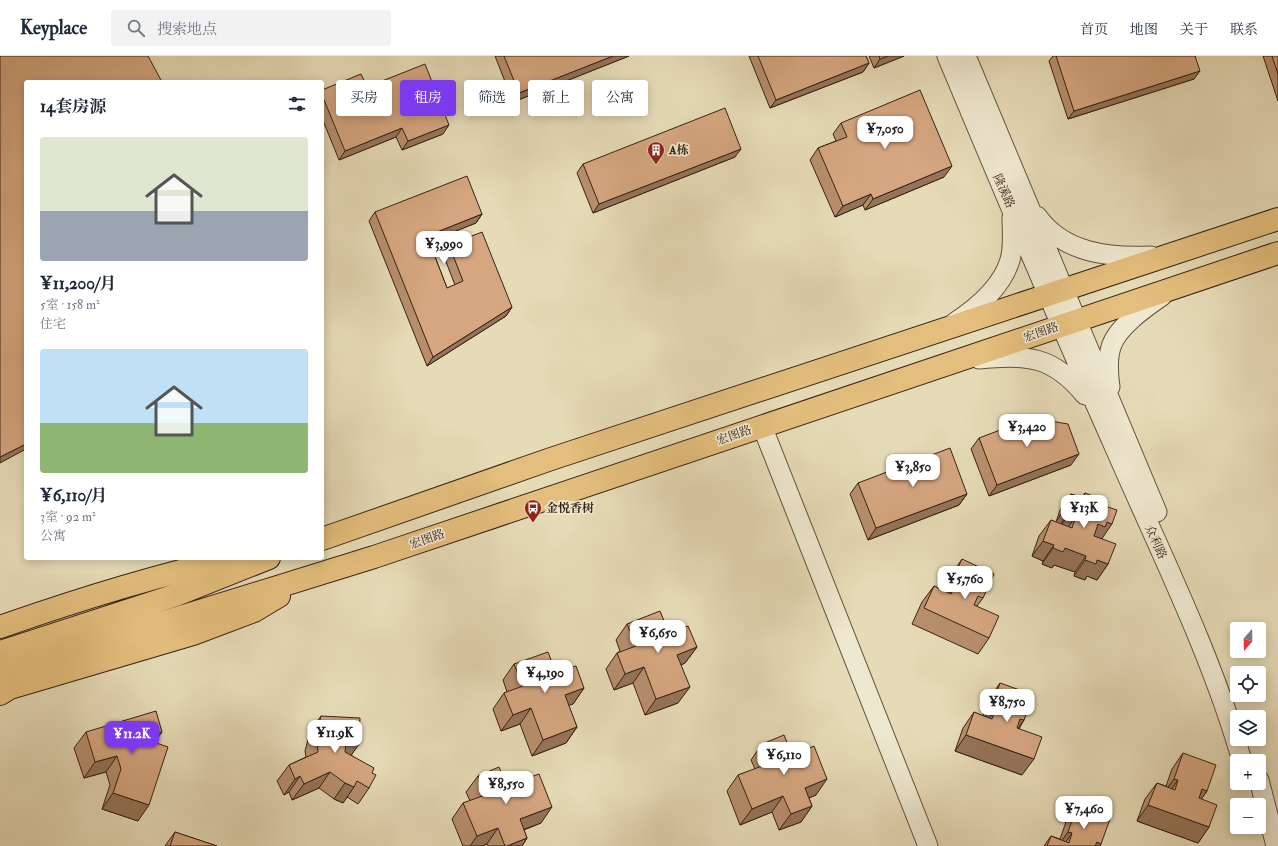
<!DOCTYPE html>
<html lang="zh">
<head>
<meta charset="utf-8">
<style>
  body { margin:0; font-family:"IM FELL Double Pica","Noto Serif SC",serif; background:#f2f2f3; color:#1f2937; height:100vh; display:flex; flex-direction:column; font-size:15px; white-space:nowrap }
  * { box-sizing:border-box; margin:0 }
  p { font-size:13px; color:#747a83 }
  .icon { flex:none; width:22px; height:22px; fill:none; stroke:currentColor; stroke-width:2; stroke-linecap:round; stroke-linejoin:round }
  .map { position:relative; flex:1; overflow:hidden }
  .side { position:absolute; left:24px; top:24px; width:300px; height:480px; display:flex; flex-direction:column; background:#fff; border-radius:4px; box-shadow:0 2px 10px #0003 }
  .side>* { flex:none }
  .top-card { position:absolute; left:336px; top:24px; width:380px; height:36px; display:flex; gap:8px }
  .needle { width:26px; rotate:200deg }
  .fabs { position:absolute; left:1230px; top:566px; display:grid; gap:8px }
  .fabs a { display:grid; place-items:center; width:36px; height:36px; border-radius:4px; background:#fff; box-shadow:0 2px 10px #0003; font-size:20px }
  .price { position:absolute; translate:-50% -34px; padding:0 9px; border-radius:8px; background:#fff; color:#222; font-size:13px; line-height:26px; filter:drop-shadow(0 1px 2px #0008) }
  .price::after { content:''; position:absolute; left:50%; top:24px; width:12px; height:9px; margin-left:-6px; background:inherit; clip-path:polygon(0 0,100% 0,50% 100%) }
  .price.current { background:#7c3aed; color:#fff }
  ul { padding:0; list-style:none }
  li { display:grid; align-content:center; gap:8px; height:212px; padding:0 16px }
  li span { display:grid; place-items:center; height:124px; border-radius:4px; color:#555 }
  li>.icon { margin-inline-start:auto }
  span .icon { width:72px; height:72px; fill:#fffc; stroke-width:1 }
  li b { font-size:17px }
  h2 { display:flex; justify-content:space-between; align-items:center; height:48px; padding:0 16px; font-size:17px }
  .pill { padding:0 14px; border-radius:4px; background:#fff; box-shadow:0 2px 10px #0003; font-size:14px; line-height:36px }
  .pill.current { background:#7c3aed; color:#fff }
  header { display:flex; align-items:center; gap:24px; box-sizing:border-box; height:56px; padding:0 20px; background:#fff; border-bottom:1px solid #e0e1e3 }
  header strong { font-size:19px }
  nav { display:flex; gap:22px; margin-inline-start:auto; font-size:14px }
  .search { width:280px; height:36px; background:#f2f2f3; display:flex; align-items:center; gap:10px; box-sizing:border-box; padding:0 14px; border-radius:4px; color:#747a83; font-size:15px }
  .map>svg:first-child { display:block }
  .lines { fill:none; stroke-linecap:round; stroke-linejoin:round }
  .minor-casing { stroke:#62503e; stroke-width:21 }
  .major-casing { stroke:#362115; stroke-width:24 }
  .minor { stroke:#efe8d0; stroke-width:19 }
  .major { stroke:#e3be7c; stroke-width:22 }
  .wall { fill:#b78f6d; stroke:#362115 }
  .shaded-wall { fill:#957459; stroke:#362115 }
  .building { fill:#d5a67f; stroke:#362115 }
  .labels { text-anchor:middle; stroke-width:3.5; stroke-linejoin:round; paint-order:stroke }
  .poi-label { font-size:12px; font-weight:bold; fill:#362115; stroke:#efe8d0; text-anchor:start }
  .street-label { font-size:12px; fill:#362115; stroke:#efe8d0 }
</style>
</head>
<body>
<header>
<strong>Keyplace</strong>
<div class="search"><svg class="icon" aria-label="search" viewBox="0 0 24 24"><circle cx="10" cy="10" r="6"/><path d="M15 15l6 6"/></svg>搜索地点</div>
<nav><a>首页</a><a>地图</a><a>关于</a><a>联系</a></nav>
</header>
<div class="map">
<svg width="1278" height="790" viewBox="0 0 1278 790">
  <rect width="100%" height="100%" fill="#e6dbb7"/>
  <filter id="stains"><feTurbulence type="fractalNoise" baseFrequency=".005" numOctaves="4"/><feColorMatrix values="0 0 0 0 .2 0 0 0 0 .09 0 0 0 0 .02 0 0 0 .5 -.17"/></filter>
  <radialGradient id="worn" r=".72"><stop offset=".6" stop-color="#630" stop-opacity="0"/><stop offset="1" stop-color="#630" stop-opacity=".3"/></radialGradient>
  <g class="lines">
    <g class="minor-casing">
      <path id="minor" d="M947 0C1003 134 1059 267 1118 399 1162 500 1212 600 1242 705
        M966 0 1157 456
        M1037 160C1063 197 1109 202 1151 200
        M954 267C977 252 1002 231 1010 204 1014 190 1012 175 1012 161
        M979 303C1027 298 1053 300 1085 339
        M1110 331C1108 317 1107 304 1111 291 1117 271 1146 251 1162 240
        M762 370 928 790
        M1259 724 1276 790"/>
    </g>
    <g class="major-casing">
      <path id="major" d="M322 483 551 403 1278 163
        M0 571C77 544 154 520 234 502
        M0 596 176 539 269 502
        M0 617 374 501 1278 197
        M0 638 10 632 193 578 254 555 279 540"/>
    </g>
    <use href="#minor" class="minor"/>
    <use href="#major" class="major"/>
  </g>
  <path class="wall" d="M495 0H629L513 46Z
    M749 0H866L869 7 863 16 770 52Z
    M869 0H904L874 12Z
    M1053 0H1195L1194 23 1068 63 1049 5Z
    M1263 0H1278V45Z
    M367 31 443 78 402 94 396 81 339 104 322 62V34Z
    M841 67 944 121 865 154 863 149 835 161 810 104 818 92 836 85 833 78Z
    M735 101 593 157 577 117 583 108Z
    M375 156 482 158 476 167 429 185 447 232 455 229 443 198 449 189 512 251 506 260 427 310 369 165Z
    M979 382 1071 409 989 440 971 393Z
    M858 427 967 438 959 449 868 484 850 438Z
    M1085 437 1105 450 1102 482 1108 508 1097 524 1087 520 1085 524 1074 520 1075 516 1054 509 1052 512 1042 508 1043 505 1032 500 1039 480 1051 464 1056 466 1060 454 1071 438 1082 442Z
    M962 503 983 542 977 550 989 582 978 598 912 568 922 546 934 530 943 535 951 519Z
    M627 568 669 577 697 591 685 607 681 609 678 647 645 659 633 627 614 634 606 613 617 597 620 595 616 584Z
    M514 608 556 617 584 632 573 648 568 649 577 671 566 687 532 700 520 668 501 675 493 653 504 637 507 636 503 624Z
    M1000 627 1024 664 1019 673 1022 719 955 695 963 672 974 656 983 660 989 643Z
    M321 660 359 688 351 699 372 717 369 732 358 748 347 741 343 747 334 743 319 732 292 744 289 736 284 739 277 725 289 709 306 701 305 695 310 676Z
    M86 676 155 687 138 765 102 753 110 729 106 716 84 722 74 692Z
    M762 688 792 699 816 739 809 742 812 750 801 766 779 774 772 756 740 769 727 735 738 719 755 713 751 704Z
    M1183 697 1207 735 1201 743 1209 771 1198 787 1137 765 1145 743 1157 727 1166 730 1172 713Z
    M478 720 507 730 541 767 524 774 527 782 522 790H488L487 788 482 790H463L452 763 463 747 470 745 466 736Z
    M1077 750 1100 790H1044L1051 780 1060 783 1066 766Z
    M175 776 217 790H165Z"/>
  <path class="shaded-wall" d="M613 0H629L513 46 519 37Z
    M888 0H904L874 12 880 3Z
    M869 7 863 16 770 52 776 44Z
    M1200 15 1194 23 1068 63 1074 55Z
    M449 69 443 78 402 94 408 85Z
    M402 72 396 81 339 104 345 95Z
    M741 93 735 101 593 157 599 148Z
    M952 110 944 121 865 154 873 143Z
    M871 138 863 149 835 161 843 150Z
    M482 158 476 167 421 189 427 180Z
    M512 251 506 260 427 310 433 301Z
    M26 388V393L0 407V401Z
    M1079 398 1071 409 989 440 997 429Z
    M967 438 959 449 868 484 876 472Z
    M1066 451 1071 453 1060 469 1055 467Z
    M1069 458 1076 460 1065 476 1058 474Z
    M1107 466 1112 468 1101 484H1087L1098 468Z
    M1043 485 1054 489 1043 505 1032 500Z
    M1053 492H1065L1086 500 1075 516 1054 509 1052 512 1042 508Z
    M1085 504H1097L1108 508 1097 524 1087 520 1085 524 1074 520Z
    M951 527 955 529 944 545 940 543Z
    M697 591 685 607 666 615 677 599Z
    M644 611 633 627 614 634 625 618Z
    M690 631 678 647 645 659 656 643Z
    M584 632 573 648 553 655 565 639Z
    M531 652 520 668 501 675 513 659Z
    M991 652 995 654 984 670 980 668Z
    M1020 663 1024 664 1013 680Z
    M577 671 566 687 532 700 543 684Z
    M162 676 151 692 142 682Z
    M966 679 1034 703 1022 719 955 695Z
    M346 687 359 688 348 704 335 703Z
    M117 700 106 716 84 722 95 706Z
    M330 716 319 732 292 744 304 728Z
    M300 720 289 736 284 739 295 723Z
    M827 723 816 739 794 748 805 732Z
    M1174 723 1178 724 1167 740 1162 739Z
    M345 727 354 731 343 747 334 743Z
    M1202 733 1207 735 1196 751Z
    M113 737 149 749 138 765 102 753Z
    M783 740 772 756 740 769 752 753Z
    M1148 749 1209 771 1198 787 1137 765Z
    M812 750 801 766 779 774 791 758Z
    M552 751 541 767 509 779 520 763Z
    M498 772 487 788 482 790H470L477 780Z
    M1068 776 1072 777 1063 790H1058Z
    M527 782 522 790H507Z
    M1097 786 1101 788 1100 790H1094Z"/>
  <path class="building" d="M0 0H148L162 26H26V388L0 401Z
    M504 0H613L519 37Z
    M758 0H866L869 7 776 44Z
    M879 0H888L880 3Z
    M1056 0H1195L1200 15 1074 55Z
    M1272 0H1278V18Z
    M425 8 449 69 408 85 402 72 345 95 322 39V34L361 18 367 31Z
    M920 34 952 110 873 143 871 138 843 150 818 92 847 81 841 67Z
    M725 52 741 93 599 148 583 108Z
    M467 120 482 158 427 180 447 232 463 225 449 189 482 176 512 251 433 301 375 156Z
    M1032 362 1068 368 1079 398 997 429 979 382Z
    M950 392 967 438 876 472 858 427Z
    M1085 437 1106 445 1105 450 1117 454 1112 468 1107 466 1105 471 1098 468 1094 480 1116 488 1108 508 1097 504 1096 508 1085 504 1086 500 1065 492 1063 496 1053 492 1054 489 1043 485 1051 464 1072 472 1076 460 1069 458 1071 453 1066 451 1071 438 1083 442Z
    M962 503 994 518 983 542 978 540 974 549 999 560 989 582 924 552 934 530 951 538 955 529 951 527Z
    M660 555 669 577 688 570 697 591 677 599 690 631 656 643 644 611 625 618 617 597 636 590 627 568Z
    M548 596 556 617 576 610 584 632 565 639 577 671 543 684 531 652 513 659 504 637 523 630 514 608Z
    M1000 627 1034 639 1024 664 1020 663 1017 672 1042 681 1034 703 966 679 974 656 992 663 995 654 991 652Z
    M156 655 162 676 142 682 168 691 149 749 113 737 121 713 117 700 95 706 86 676Z
    M321 660 360 662 359 688 346 687 345 696 374 712 372 717 376 719 369 732 357 725 354 731 345 727 330 716 304 728 300 720 295 723 289 709 318 696 316 679Z
    M784 679 792 699 814 690 827 723 805 732 812 750 791 758 783 740 752 753 738 719 770 707 762 688Z
    M1183 697 1216 709 1207 735 1202 733 1199 742 1217 749 1209 771 1148 749 1157 727 1175 734 1178 724 1174 723Z
    M499 711 507 730 539 718 552 751 520 763 527 782 507 790H505L498 772 477 780 463 747 485 739 478 720Z
    M1077 750 1110 763 1101 788 1097 786 1095 790H1047L1051 780 1069 787 1072 777 1068 776Z
    M175 776 217 790H170Z"/>
  <defs>
    <g id="building-pin" transform="scale(0.9)"><path d="M0 17L-7.5 6A9.5 9.5 0 1 1 7.5 6Z" fill="#8f2418" stroke="#efe8d0"/><path d="M-4-6H4V6H1V3H-1V6H-4ZM-2.5-4.3h1.7v1.8h-1.7ZM.8-4.3h1.7v1.8H.8ZM-2.5-1h1.7V.8h-1.7ZM.8-1h1.7V.8H.8Z" fill="#fff"/></g>
    <g id="bus-pin" transform="scale(0.9)"><path d="M0 17L-7.5 6A9.5 9.5 0 1 1 7.5 6Z" fill="#8f2418" stroke="#efe8d0"/><path d="M-5-6H5V4H4V6H2V4H-2V6H-4V4H-5ZM-3.5-4V0h7V-4ZM-3.5 1.2v1.5H-2V1.2ZM2 1.2v1.5H3.5V1.2Z" fill="#fff"/></g>
  </defs>
  <g fill-rule="evenodd">
    <use href="#building-pin" x="656" y="94"/>
    <use href="#bus-pin" x="533" y="452"/>
  </g>
  <g class="labels">
    <g class="poi-label">
      <text x="669" y="98">A栋</text>
      <text x="546" y="456">金悦香树</text>
    </g>
    <g class="street-label">
      <text transform="translate(1004 135) rotate(66)" y="4">隆溪路</text>
      <text transform="translate(1041 276) rotate(-19)" y="4">宏图路</text>
      <text transform="translate(734 379) rotate(-19)" y="4">宏图路</text>
      <text transform="translate(427 483) rotate(-19)" y="4">宏图路</text>
      <text transform="translate(1156 486) rotate(66)" y="4">众利路</text>
    </g>
  </g>
  <rect width="100%" height="100%" filter="url(#stains)"/>
  <rect width="100%" height="100%" fill="url(#worn)"/>
</svg>
<div class="fabs">
<a><svg class="needle" viewBox="-14 -14 28 28"><path d="M0-13l5 13h-10z" fill="#e53935"/><path d="M0 13l5-13h-10z" fill="#747a83"/></svg></a>
<a><svg class="icon" aria-label="locate" viewBox="0 0 24 24"><circle cx="12" cy="12" r="6"/><path d="M12 2v4M12 18v4M2 12h4M18 12h4"/></svg></a>
<a><svg class="icon" aria-label="layers" viewBox="0 0 24 24"><path d="M12 4l9 5-9 5-9-5zM3 14l9 5 9-5"/></svg></a>
<a>+</a>
<a>−</a>
</div>
<b class="price" style="left:885px;top:94px">¥7,050</b>
<b class="price" style="left:444px;top:209px">¥3,990</b>
<b class="price" style="left:1027px;top:392px">¥3,420</b>
<b class="price" style="left:913px;top:432px">¥3,850</b>
<b class="price" style="left:1084px;top:473px">¥13K</b>
<b class="price" style="left:965px;top:544px">¥5,760</b>
<b class="price" style="left:658px;top:598px">¥6,650</b>
<b class="price" style="left:545px;top:638px">¥4,190</b>
<b class="price" style="left:1007px;top:667px">¥8,750</b>
<b class="price" style="left:335px;top:698px">¥11.9K</b>
<b class="price current" style="left:132px;top:699px">¥11.2K</b>
<b class="price" style="left:784px;top:720px">¥6,110</b>
<b class="price" style="left:506px;top:749px">¥8,550</b>
<b class="price" style="left:1084px;top:774px">¥7,460</b>
<div class="top-card">
<a class="pill">买房</a>
<a class="pill current">租房</a>
<a class="pill">筛选</a>
<a class="pill">新上</a>
<a class="pill">公寓</a>
</div>
<section class="side">
<h2>14套房源<svg class="icon" aria-label="filters" viewBox="0 0 24 24"><path d="M4 7h16M4 17h16"/><circle cx="9" cy="7" r="2"/><circle cx="15" cy="17" r="2"/></svg></h2>
<ul>
<li><span style="background:linear-gradient(#dfe7d0 60%,#9aa5b1 0)"><svg class="icon" aria-label="home" viewBox="0 0 24 24"><path d="M3 11l9-7 9 7M6 9v11h12V9"/></svg></span><div><b>¥11,200/月</b><p>5室 · 158 m²</p><p>住宅</p></div></li>
<li><span style="background:linear-gradient(#bfe0f5 60%,#8fb573 0)"><svg class="icon" aria-label="home" viewBox="0 0 24 24"><path d="M3 11l9-7 9 7M6 9v11h12V9"/></svg></span><div><b>¥6,110/月</b><p>3室 · 92 m²</p><p>公寓</p></div></li>
</ul>
</section>
</div>
</body>
</html>
